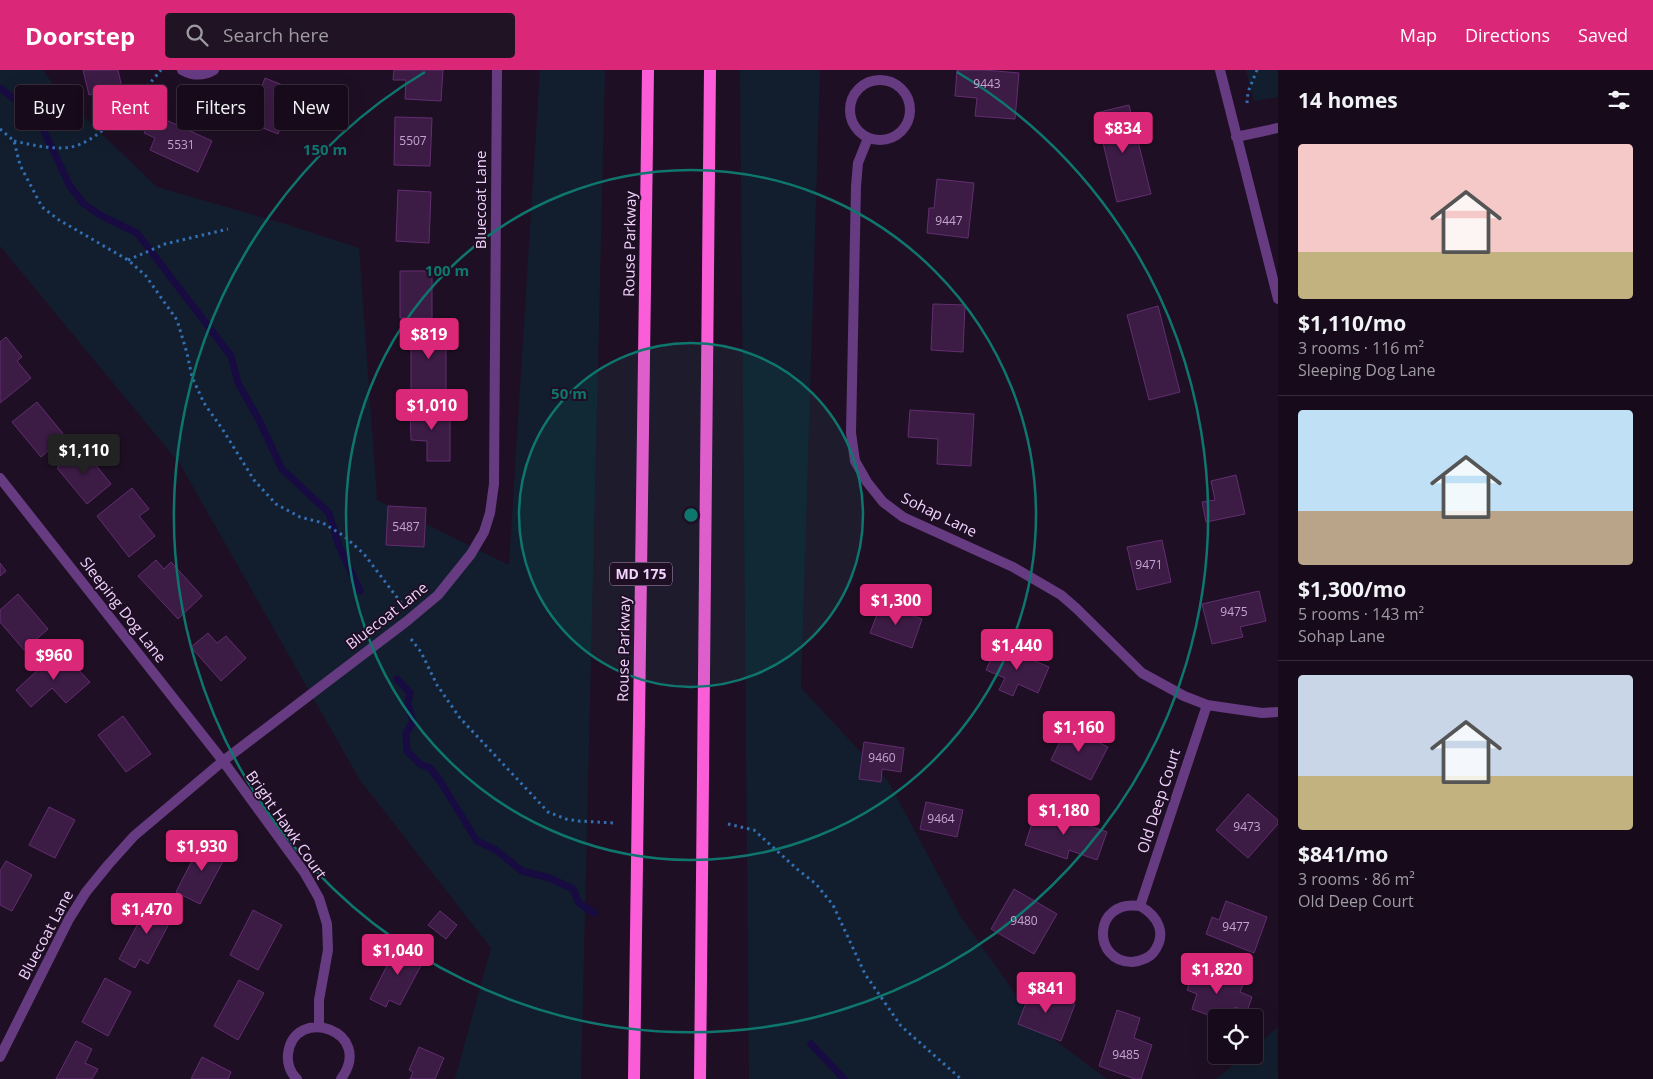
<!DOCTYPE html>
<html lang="en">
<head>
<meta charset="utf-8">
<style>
  body { margin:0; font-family:"Open Sans",sans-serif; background:#201424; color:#f1f3f6; height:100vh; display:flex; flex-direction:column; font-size:19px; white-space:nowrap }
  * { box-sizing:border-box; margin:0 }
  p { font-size:16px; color:#9e9ba3 }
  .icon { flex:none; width:28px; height:28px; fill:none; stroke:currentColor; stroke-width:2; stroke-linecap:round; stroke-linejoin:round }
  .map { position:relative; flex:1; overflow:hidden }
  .panel { display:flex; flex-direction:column; background:#170b1b; width:375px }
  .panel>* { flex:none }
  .guide { position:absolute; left:15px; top:15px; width:475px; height:45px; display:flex; gap:10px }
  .tools { position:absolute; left:1208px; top:939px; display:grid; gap:10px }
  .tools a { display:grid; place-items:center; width:55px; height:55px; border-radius:5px; background:#170b1b; box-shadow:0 5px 20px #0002,0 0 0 1px #362b3a; font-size:25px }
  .price { position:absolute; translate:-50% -42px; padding:0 11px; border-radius:5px; background:#db2777; color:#fff; font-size:16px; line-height:32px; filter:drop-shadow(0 1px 2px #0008) }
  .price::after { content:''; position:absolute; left:50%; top:30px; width:15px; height:11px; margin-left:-8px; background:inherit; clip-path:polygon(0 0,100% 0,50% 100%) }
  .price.on { background:#222; color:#fff }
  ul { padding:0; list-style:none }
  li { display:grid; align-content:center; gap:10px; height:265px; padding:0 20px }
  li+li { border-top:1px solid #362b3a }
  li span { display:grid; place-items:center; height:155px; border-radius:5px; color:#555 }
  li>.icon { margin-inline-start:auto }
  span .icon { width:90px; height:90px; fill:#fffc; stroke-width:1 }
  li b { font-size:21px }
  h2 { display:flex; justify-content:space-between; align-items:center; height:60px; padding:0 20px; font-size:21px }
  .tag { padding:0 18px; border-radius:5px; background:#170b1b; box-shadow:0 5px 20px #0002,0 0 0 1px #362b3a; font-size:18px; line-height:45px }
  .tag.on { background:#db2777; color:#fff }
  header { display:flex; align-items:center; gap:30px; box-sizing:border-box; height:70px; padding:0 25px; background:#db2777; color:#fff }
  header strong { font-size:24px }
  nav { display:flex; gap:28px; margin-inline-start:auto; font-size:18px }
  .search { width:350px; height:45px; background:#201424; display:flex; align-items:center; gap:12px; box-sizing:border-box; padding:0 18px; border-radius:5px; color:#9e9ba3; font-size:19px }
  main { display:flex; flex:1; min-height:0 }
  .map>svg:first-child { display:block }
  .green { fill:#121e2e }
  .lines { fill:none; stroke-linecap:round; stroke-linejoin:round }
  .stream { stroke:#170b41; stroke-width:7 }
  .building { fill:#3c1b45; stroke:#622e70 }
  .path { stroke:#326fb3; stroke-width:3; stroke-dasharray:2.5 4; stroke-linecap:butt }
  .minor { stroke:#673b82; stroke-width:10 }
  .primary { stroke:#fb5dd9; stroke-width:12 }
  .ring { fill:none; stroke:#0f766e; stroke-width:2.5 }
  .labels { text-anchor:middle; stroke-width:4; stroke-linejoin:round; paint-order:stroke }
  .number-label { font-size:12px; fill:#c4a5d0 }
  .shield { fill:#1f0f24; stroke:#b298bd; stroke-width:1 }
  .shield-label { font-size:14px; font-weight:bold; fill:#f1d3fe }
  .street-label { font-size:15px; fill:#f1d3fe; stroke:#1f0f24 }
  .centre { fill:#0f766e; stroke:#1f0f24; stroke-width:2.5 }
  .ring-label { font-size:15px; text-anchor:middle; font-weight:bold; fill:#0f766e; stroke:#1f0f24; stroke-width:4; stroke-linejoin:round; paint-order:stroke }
</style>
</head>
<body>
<header>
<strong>Doorstep</strong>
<div class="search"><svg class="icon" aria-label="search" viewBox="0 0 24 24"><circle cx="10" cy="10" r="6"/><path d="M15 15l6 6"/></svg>Search here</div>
<nav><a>Map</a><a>Directions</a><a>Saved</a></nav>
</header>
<main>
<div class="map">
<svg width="1278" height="1009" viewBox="0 0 1278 1009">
  <rect width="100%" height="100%" fill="#1f0f24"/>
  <path class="green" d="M0 0H43L59 23 157 117 282 153 359 178 377 430 509 495 540 0H605L581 1009H455L491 878 360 710 180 394 0 176Z
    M740 0H820L801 618 888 711 961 847 1041 960 1107 1009H749Z
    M1246 0H1278V27L1254 31Z
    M1278 957V1009H1216L1245 985H1254V977Z"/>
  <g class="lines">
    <path class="stream" d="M0 18 24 36 42 57 70 116 83 133 100 145 137 163 231 286 238 313 259 350 282 399 329 443 339 476 360 521
      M397 609 410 623 408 633 413 652 406 663 407 681 420 694 430 698 440 711 477 771 496 780 522 801 550 808 573 819 579 833 594 843
      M811 974 844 1009"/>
  </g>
  <path class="building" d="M83 0H118L122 18 89 25Z
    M394 0H443L441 31 405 29 406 10H393Z
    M957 0H985L1019 3 1015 49 975 46 977 28 955 26Z
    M265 8 295 20 278 64 248 52Z
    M1129 35 1151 124 1117 132 1096 43Z
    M153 44 212 71 198 102 150 80 155 68 144 63Z
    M395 47 432 48 430 96 394 95Z
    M937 109 974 113 968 168 927 163 929 138H934Z
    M398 120 431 122 429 173 396 171Z
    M400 201H432V248H400Z
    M933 234 965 235 963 282 931 280Z
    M1158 236 1180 322 1149 330 1127 245Z
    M446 259V320H411V260Z
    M6 267 22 287 17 291 31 308 0 333V272Z
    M37 332 65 366 41 387 12 352Z
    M410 338H450V391H427V371L411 370Z
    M910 340 974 344 971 396 937 394 938 369 908 367Z
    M82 378 111 414 87 434 57 398Z
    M1236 405 1245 444 1206 452 1202 432 1215 430 1211 411Z
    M132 418 149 439 139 446 155 466 129 487 97 446Z
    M388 436 426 438 424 477 386 475Z
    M1162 470 1171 512 1137 520 1127 477Z
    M156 490 164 499 171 492 202 526 178 549 138 506Z
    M0 493 6 501 0 506Z
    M1259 521 1266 551 1240 557 1243 567 1212 574 1202 534Z
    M18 524 48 559 24 580 0 552V540Z
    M881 534 922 549 912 578 870 563Z
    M208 563 217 573 226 566 246 588 221 611 191 577Z
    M997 575 1049 597 1038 623 1018 614 1013 626 999 620 1005 608 986 600Z
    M60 580 90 612 66 633 52 618 31 637 16 620Z
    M123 646 151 684 126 702 98 665Z
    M1067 657 1108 677 1091 710 1051 690Z
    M864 672 904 678 901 702 882 699 881 712 859 709Z
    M1248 724 1278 750V754L1248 788 1216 760Z
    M926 732 963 740 957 767 920 759Z
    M49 737 75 750 55 788 29 775Z
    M1037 738 1107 762 1097 790 1069 780 1067 789 1025 775Z
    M203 769 228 782 200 834 176 822Z
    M6 791 32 805 12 841 0 835V801Z
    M1014 819 1057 844 1034 884 991 859Z
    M150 831 174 844 148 894 140 889 135 898 119 889Z
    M1226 831 1267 847 1254 883 1206 864 1212 847 1219 850Z
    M253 840 282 855 258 900 230 885Z
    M440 841 457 855 446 869 428 855Z
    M413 876 427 884 400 935 389 930 386 937 370 929 396 878 409 884Z
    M1195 898 1243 915 1240 922 1252 927 1247 941 1235 937 1231 948H1216L1192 939 1197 924 1187 920Z
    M105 908 131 922 108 966 82 952Z
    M239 910 264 923 238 970 214 956Z
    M1032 917 1075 934 1061 971 1018 954Z
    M1117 940 1140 948 1134 968 1152 975 1141 1009H1135L1099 996Z
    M76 971 92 979 85 993 98 999 92 1009H56Z
    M419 977 444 988 435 1009H410L413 1002 409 1000Z
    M202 987 231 1002 228 1009H191Z"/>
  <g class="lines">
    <path class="path" d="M1247 33 1248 22 1257 0
      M0 59 14 71 20 95 42 137 59 150 128 190 146 206 162 229 177 250 187 283 192 307 204 333 223 360 254 410 276 434 300 447 323 453 344 466 364 484 402 534
      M14 71C33 75 52 80 71 77 99 73 143 22 161 0
      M128 190 165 174 228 159
      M411 569 421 582 437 615 460 648 548 742 566 749 578 751 615 753
      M728 754 754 760 797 799 816 814 833 835 865 904 901 956 961 1009"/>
    <path class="minor" d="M182 0C193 6 204 6 214 0
      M1220 0 1278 229
      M850 40a30 30 0 1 1 60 0a30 30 0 1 1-60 0Z
      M1236 67 1278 58
      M868 68 858 93 856 116 851 363 855 391 867 412 883 432 903 447 1013 497 1061 525 1076 538 1142 603 1184 626 1207 635 1262 643 1278 642
      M0 408 223 691 304 802 319 828 327 854 328 880 319 930V956
      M1140 836C1158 846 1168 864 1153 883 1148 889 1140 891 1132 892 1092 892 1092 829 1140 836L1207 635
      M0 987 69 849 86 822 108 795 134 766 223 691 407 551 438 525 471 484 484 462 490 443 494 414 497 0
      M297 1009C290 1003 287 993 288 984 294 934 376 961 341 1009"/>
    <path class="primary" d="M634 1009 648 0
      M700 1009 710 0"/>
  </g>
  <circle cx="691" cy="445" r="172" fill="#0f766e" fill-opacity=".12"/>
  <g class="ring">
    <circle cx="691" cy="445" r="172"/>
    <circle cx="691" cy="445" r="345"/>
    <path d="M957 2A517 517 0 1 1 425 2"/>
  </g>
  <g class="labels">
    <g class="number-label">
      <text x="987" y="18">9443</text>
      <text x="413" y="75">5507</text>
      <text x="181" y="79">5531</text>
      <text x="949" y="155">9447</text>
      <text x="406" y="461">5487</text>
      <text x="1149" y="499">9471</text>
      <text x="1234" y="546">9475</text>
      <text x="882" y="692">9460</text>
      <text x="941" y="753">9464</text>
      <text x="1247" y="761">9473</text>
      <text x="1024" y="855">9480</text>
      <text x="1236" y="861">9477</text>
      <text x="1126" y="989">9485</text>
    </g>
    <rect class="shield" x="610" y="492.5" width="62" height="23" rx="4"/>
    <g class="shield-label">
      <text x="641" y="509">MD 175</text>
    </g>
    <g class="street-label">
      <text transform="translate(481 130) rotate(-90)" y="5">Bluecoat Lane</text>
      <text transform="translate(630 174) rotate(-89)" y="5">Rouse Parkway</text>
      <text transform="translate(939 445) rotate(26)" y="5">Sohap Lane</text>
      <text transform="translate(123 540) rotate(52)" y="5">Sleeping Dog Lane</text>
      <text transform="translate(387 546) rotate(-38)" y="5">Bluecoat Lane</text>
      <text transform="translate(624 579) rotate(-89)" y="5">Rouse Parkway</text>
      <text transform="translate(1159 731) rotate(-72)" y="5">Old Deep Court</text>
      <text transform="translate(286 755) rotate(55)" y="5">Bright Hawk Court</text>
      <text transform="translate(46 865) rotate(-62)" y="5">Bluecoat Lane</text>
    </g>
  </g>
  <circle cx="691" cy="445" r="8" class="centre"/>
  <g class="ring-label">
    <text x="325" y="85">150 m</text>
    <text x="447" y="206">100 m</text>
    <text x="569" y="329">50 m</text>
  </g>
</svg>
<div class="tools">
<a><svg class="icon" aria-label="locate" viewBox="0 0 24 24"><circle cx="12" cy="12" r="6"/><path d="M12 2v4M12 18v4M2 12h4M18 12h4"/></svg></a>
</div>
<b class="price" style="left:1123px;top:84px">$834</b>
<b class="price" style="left:429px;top:290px">$819</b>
<b class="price" style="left:432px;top:361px">$1,010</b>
<b class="price on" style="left:84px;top:406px">$1,110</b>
<b class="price" style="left:896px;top:556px">$1,300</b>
<b class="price" style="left:1017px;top:601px">$1,440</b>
<b class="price" style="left:54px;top:611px">$960</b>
<b class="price" style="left:1079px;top:683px">$1,160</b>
<b class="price" style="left:1064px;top:766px">$1,180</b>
<b class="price" style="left:202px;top:802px">$1,930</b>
<b class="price" style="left:147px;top:865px">$1,470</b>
<b class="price" style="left:398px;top:906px">$1,040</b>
<b class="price" style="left:1217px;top:925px">$1,820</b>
<b class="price" style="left:1046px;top:944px">$841</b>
<div class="guide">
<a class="tag">Buy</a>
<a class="tag on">Rent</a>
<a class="tag">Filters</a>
<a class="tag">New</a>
</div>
</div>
<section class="panel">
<h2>14 homes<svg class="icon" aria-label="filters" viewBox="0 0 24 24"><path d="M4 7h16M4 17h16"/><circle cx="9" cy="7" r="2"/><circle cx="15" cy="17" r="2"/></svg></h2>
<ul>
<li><span style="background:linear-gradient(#f6c9c9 70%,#c2b280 0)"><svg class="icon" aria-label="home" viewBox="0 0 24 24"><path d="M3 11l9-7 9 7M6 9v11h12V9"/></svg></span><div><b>$1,110/mo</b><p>3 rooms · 116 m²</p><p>Sleeping Dog Lane</p></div></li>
<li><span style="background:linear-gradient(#bfe0f5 65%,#b9a48a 0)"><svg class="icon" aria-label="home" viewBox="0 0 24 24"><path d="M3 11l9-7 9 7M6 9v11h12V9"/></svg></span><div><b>$1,300/mo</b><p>5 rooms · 143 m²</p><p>Sohap Lane</p></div></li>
<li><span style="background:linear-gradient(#c9d6e8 65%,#c2b280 0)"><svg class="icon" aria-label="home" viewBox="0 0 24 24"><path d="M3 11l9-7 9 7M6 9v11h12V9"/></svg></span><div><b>$841/mo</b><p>3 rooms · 86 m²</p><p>Old Deep Court</p></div></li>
</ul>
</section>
</main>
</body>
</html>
